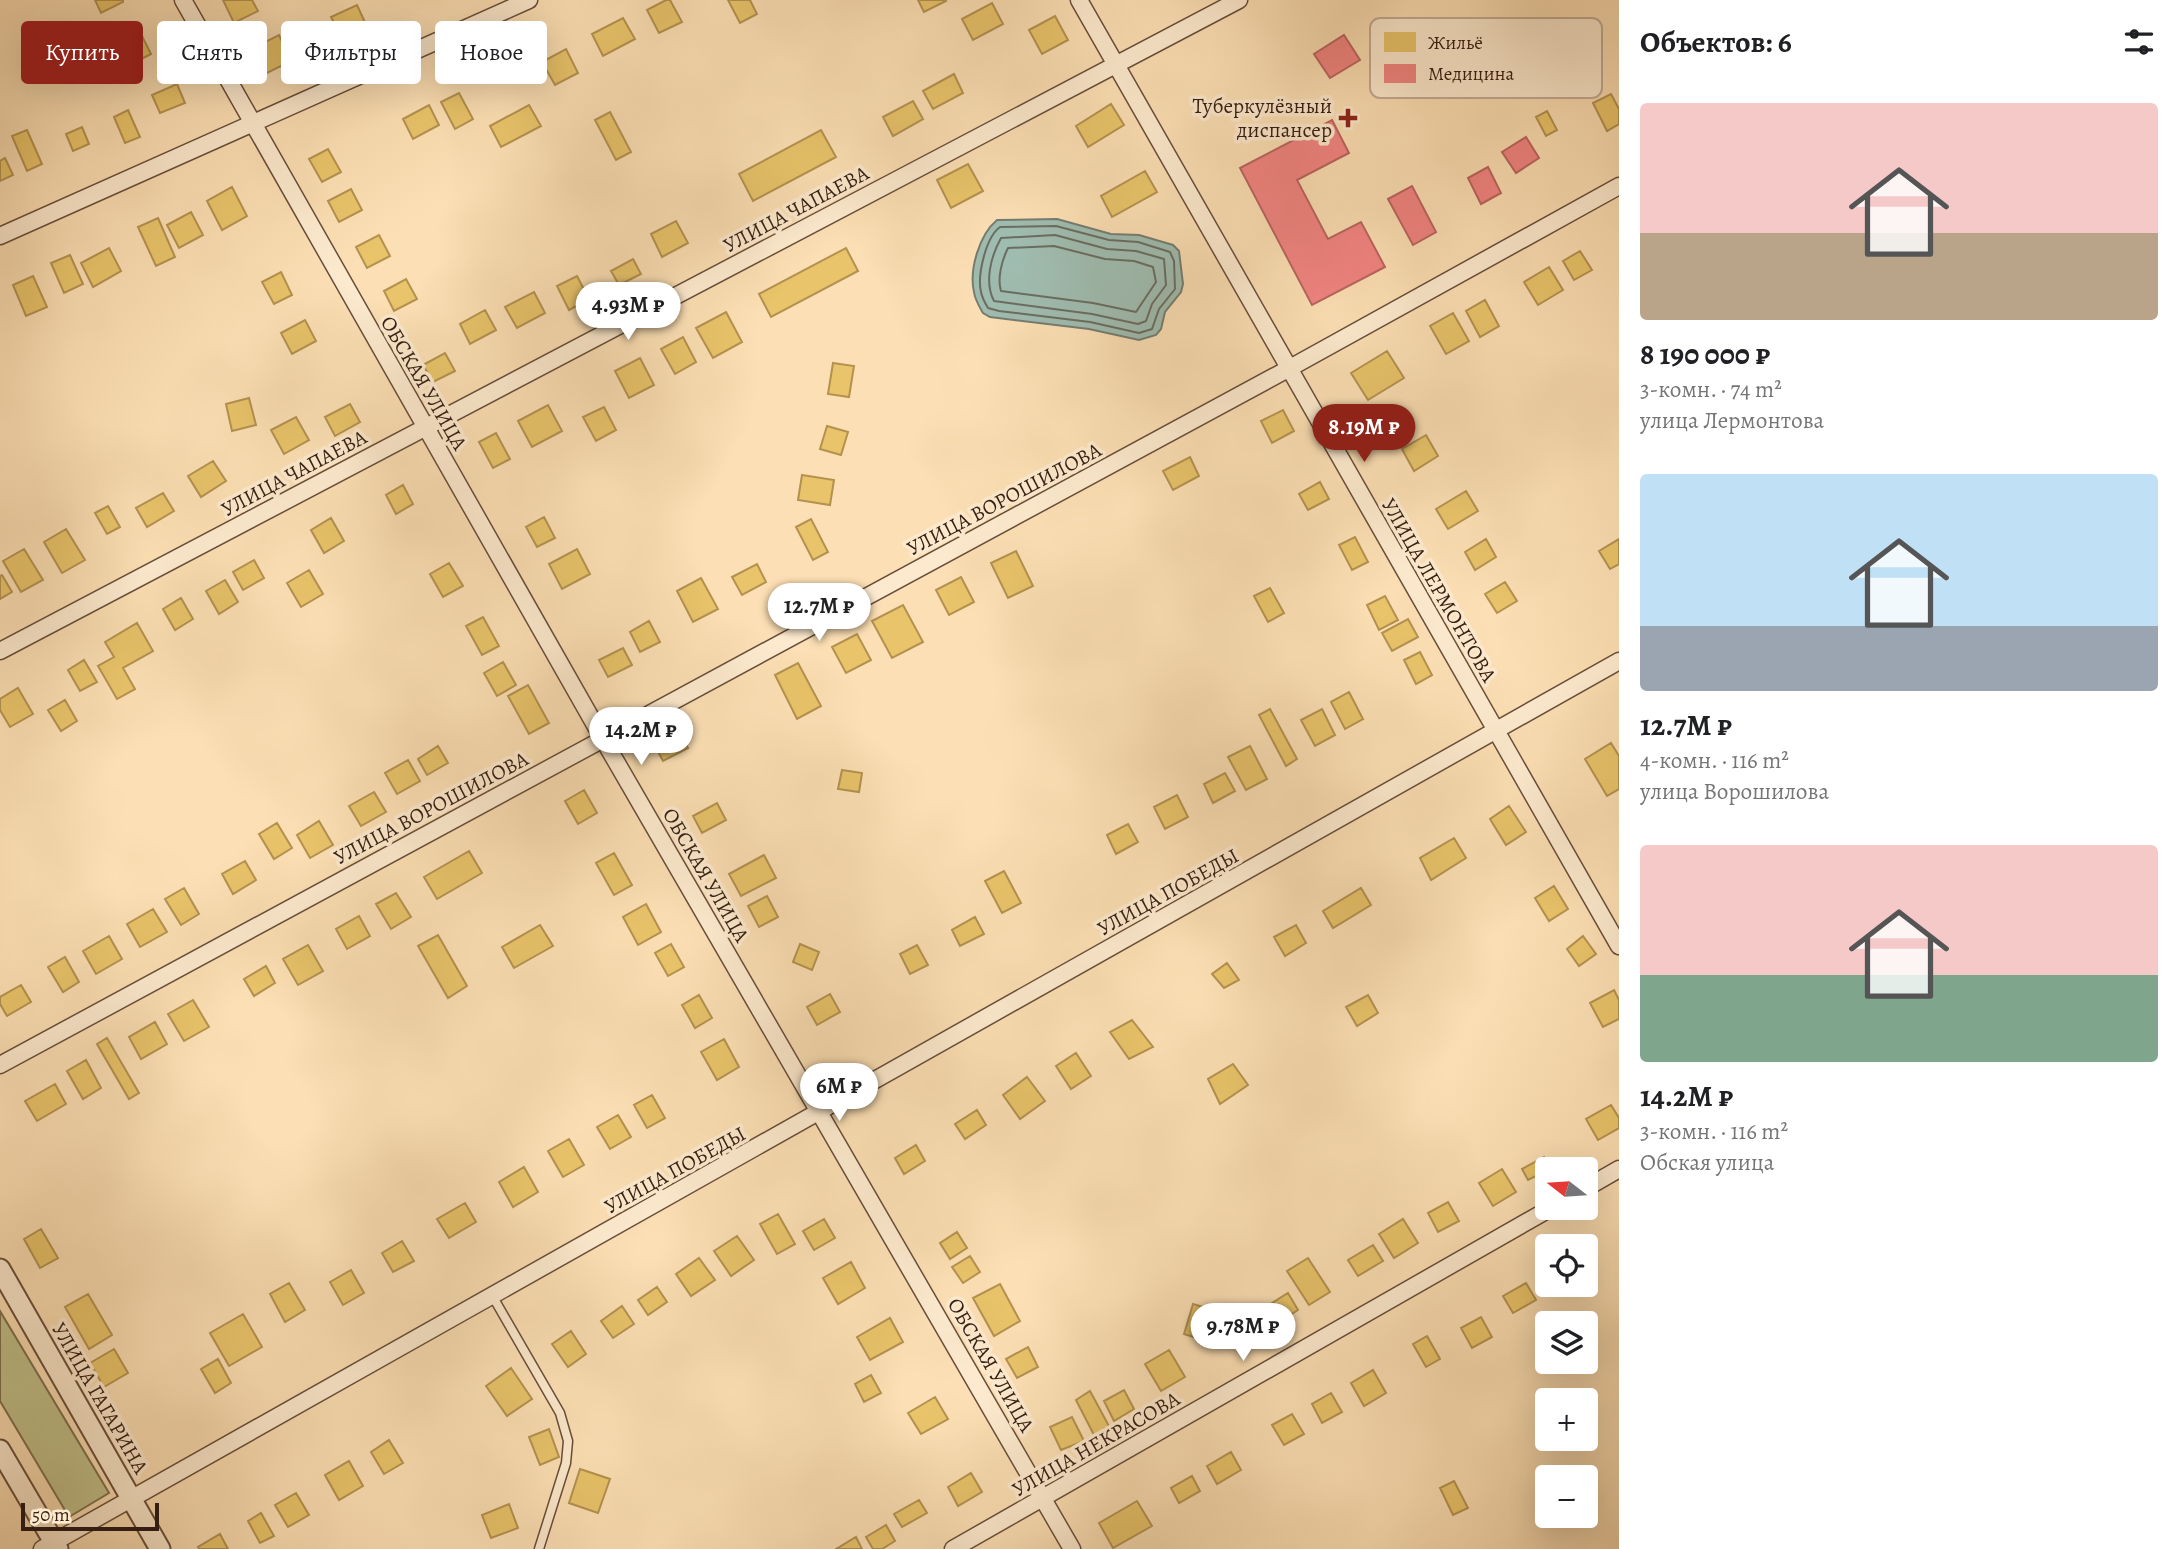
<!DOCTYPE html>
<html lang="ru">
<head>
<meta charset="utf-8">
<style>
  body { margin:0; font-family:Alegreya,serif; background:#f6f6f6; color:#202124; height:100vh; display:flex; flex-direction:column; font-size:26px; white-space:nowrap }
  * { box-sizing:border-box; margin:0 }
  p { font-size:23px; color:#757577 }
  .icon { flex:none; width:38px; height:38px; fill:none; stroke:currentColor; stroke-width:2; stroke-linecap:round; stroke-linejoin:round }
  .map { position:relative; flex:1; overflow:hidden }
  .sheet { display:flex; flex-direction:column; background:#fff; width:560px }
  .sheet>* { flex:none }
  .hud { position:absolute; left:21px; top:21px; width:665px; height:63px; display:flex; gap:14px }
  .needle { width:46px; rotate:287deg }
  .fabs { position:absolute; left:1535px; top:1157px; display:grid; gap:14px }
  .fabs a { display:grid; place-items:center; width:63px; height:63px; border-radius:7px; background:#fff; box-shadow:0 7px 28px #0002; font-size:35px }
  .scale { position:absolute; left:21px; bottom:18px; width:138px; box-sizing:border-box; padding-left:7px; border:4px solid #361e12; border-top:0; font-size:19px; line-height:24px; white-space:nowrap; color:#361e12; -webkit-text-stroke:5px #fdeace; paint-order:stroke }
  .price { position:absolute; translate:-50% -60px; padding:0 16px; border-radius:24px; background:#fff; color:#222; font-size:23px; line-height:46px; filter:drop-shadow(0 2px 4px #0008) }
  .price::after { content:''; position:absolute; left:50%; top:42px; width:21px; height:16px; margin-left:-10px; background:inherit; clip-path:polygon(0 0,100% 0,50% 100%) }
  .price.selected { background:#8f2418; color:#fff }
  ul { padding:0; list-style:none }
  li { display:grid; align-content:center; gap:14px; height:371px; padding:0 21px }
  li span { display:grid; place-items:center; height:217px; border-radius:7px; color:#555 }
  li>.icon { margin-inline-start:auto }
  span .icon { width:126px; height:126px; fill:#fffc; stroke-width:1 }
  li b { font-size:30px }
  h2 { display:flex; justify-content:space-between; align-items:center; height:84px; padding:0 21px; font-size:30px }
  .pill { padding:0 24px; border-radius:7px; background:#fff; box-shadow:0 7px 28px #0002; font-size:24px; line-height:63px }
  .pill.selected { background:#8f2418; color:#fff }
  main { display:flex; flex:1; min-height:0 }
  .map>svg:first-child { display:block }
  .green { fill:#c1c18b; stroke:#7c704e; stroke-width:2 }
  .water { fill:#9fbcb0; stroke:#757d71; stroke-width:2 }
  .homes { fill:#e9c46a; stroke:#b39250; stroke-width:2 }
  .health { fill:#f28482; stroke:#ba6560; stroke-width:2 }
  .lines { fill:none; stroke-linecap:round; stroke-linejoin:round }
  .shore { stroke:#6a6d61; stroke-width:2 }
  .service-casing { stroke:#684e3a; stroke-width:11 }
  .minor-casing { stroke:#684e3a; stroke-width:19 }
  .tertiary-casing { stroke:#684e3a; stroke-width:23 }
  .service { stroke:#fdeace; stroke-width:8 }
  .minor { stroke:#fdeace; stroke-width:16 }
  .tertiary { stroke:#fdeace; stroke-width:19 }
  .poi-dot { fill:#8f2418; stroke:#fdeace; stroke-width:2.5 }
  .labels { text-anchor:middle; stroke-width:7; stroke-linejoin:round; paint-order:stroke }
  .poi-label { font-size:21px; fill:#361e12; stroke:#fdeace; text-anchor:end }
  .street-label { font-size:21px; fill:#361e12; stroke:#fdeace }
  .key { fill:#fdeace; stroke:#c1ad96; stroke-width:2 }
  .key-label { font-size:19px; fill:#361e12 }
</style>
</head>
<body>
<main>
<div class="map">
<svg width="1619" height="1549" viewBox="0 0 1619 1549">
  <rect width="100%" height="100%" fill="#fcdfb4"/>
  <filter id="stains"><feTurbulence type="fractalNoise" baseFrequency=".00286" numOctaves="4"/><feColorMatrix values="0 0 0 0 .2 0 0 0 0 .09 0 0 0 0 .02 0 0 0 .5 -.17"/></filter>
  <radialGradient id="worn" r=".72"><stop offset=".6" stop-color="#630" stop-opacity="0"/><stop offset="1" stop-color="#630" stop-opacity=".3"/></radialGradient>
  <path class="green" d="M0 1311 109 1493 69 1517 0 1401Z"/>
  <path class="water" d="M1057 219 1111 234 1139 235 1173 245 1179 251 1183 284 1181 292 1165 312 1161 329 1156 335 1139 340 1089 329 990 317 983 313C979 306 975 300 974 292 969 270 979 235 997 220Z"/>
  <path class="homes" d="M95 0H123V2L101 13Z
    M223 0H252L258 11 234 23Z
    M666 0H670L682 22 659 33 647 10Z
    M728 0H750L757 14 740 23Z
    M918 0H945L946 1 924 12Z
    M992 3 1003 24 973 40 962 19Z
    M357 5 369 31 344 43 331 17Z
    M1055 16 1068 40 1042 54 1029 30Z
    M623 18 635 39 603 56 592 34Z
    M140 32 151 54 130 65 119 42Z
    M279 35 291 61 265 74 253 48Z
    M566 49 578 73 555 85 542 62Z
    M954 74 963 93 933 109 923 91Z
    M177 84 185 103 160 113 152 95Z
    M459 93 473 119 455 129 441 102Z
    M1611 94 1619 109V124L1607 131 1593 103Z
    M913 101 923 119 893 136 883 117Z
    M1111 104 1124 125 1088 147 1076 126Z
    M429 105 439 125 413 139 403 119Z
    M529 105 541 126 501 147 490 126Z
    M128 110 140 137 125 143 114 117Z
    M1547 111 1557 130 1546 136 1536 117Z
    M610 112 631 152 616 160 595 120Z
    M82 127 89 144 73 151 66 134Z
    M27 130 42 164 27 171 12 136Z
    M821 130 836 157 753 201 739 174Z
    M328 149 341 172 322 182 309 159Z
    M5 158 13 175 0 181V161Z
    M968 164 983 191 951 208 937 180Z
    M1145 171 1157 192 1112 217 1101 196Z
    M232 187 247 216 222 230 207 201Z
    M351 189 362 210 339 222 328 201Z
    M191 212 203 235 179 248 167 225Z
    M158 218 175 257 156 266 138 227Z
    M676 221 688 243 662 257 651 234Z
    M379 235 390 256 367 268 356 247Z
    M109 248 121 271 93 287 81 263Z
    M846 248 858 271 771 317 759 294Z
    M1580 251 1592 270 1574 280 1563 261Z
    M70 255 83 284 64 293 51 263Z
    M633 259 641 274 619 285 611 271Z
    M1549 267 1563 290 1538 305 1524 282Z
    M281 272 292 295 274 304 262 282Z
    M33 276 47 307 26 316 13 285Z
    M577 276 589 299 569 310 557 286Z
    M406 279 417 299 394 311 384 291Z
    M534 292 545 313 517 328 505 307Z
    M1485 300 1499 326 1480 337 1466 311Z
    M485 310 496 330 470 344 460 324Z
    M726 312 742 342 713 358 696 328Z
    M1453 313 1469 341 1446 354 1430 326Z
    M305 320 316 341 292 354 281 333Z
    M683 337 696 362 675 374 661 349Z
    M1387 351 1404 378 1368 400 1351 373Z
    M445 353 455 371 433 382 423 365Z
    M640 358 654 385 629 398 615 371Z
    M833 363 854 366 849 397 828 394Z
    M249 398 256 425 232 431 226 404Z
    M350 404 360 422 335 436 325 417Z
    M548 405 562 431 532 447 518 421Z
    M604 407 616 430 596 441 583 417Z
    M1283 410 1294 431 1272 443 1261 421Z
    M296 417 309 440 284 454 271 430Z
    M827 426 848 432 841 455 820 449Z
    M496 433 510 459 493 468 479 442Z
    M1426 435 1438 456 1414 471 1402 449Z
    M1190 457 1199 476 1173 490 1163 471Z
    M213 461 226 481 201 497 188 476Z
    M802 475 834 480 830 505 798 500Z
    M1320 482 1329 499 1308 510 1299 494Z
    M403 485 413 504 396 514 386 495Z
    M1466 491 1478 511 1448 529 1436 509Z
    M163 493 174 511 147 527 136 508Z
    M108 506 120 527 107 534 95 513Z
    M544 517 555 538 537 547 526 527Z
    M331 518 344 541 324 553 311 530Z
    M811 519 828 552 813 560 796 527Z
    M66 529 85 560 62 573 44 542Z
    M1355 537 1368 562 1352 570 1339 545Z
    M1486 539 1496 557 1475 570 1465 552Z
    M1619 539V564L1610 569 1599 551Z
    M24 549 43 580 21 592 3 561Z
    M577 549 590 574 562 589 549 564Z
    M1016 551 1033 586 1008 598 991 563Z
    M254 560 264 578 243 590 233 572Z
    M449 563 463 586 443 597 430 574Z
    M757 564 766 582 742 595 732 577Z
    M309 570 323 594 301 607 287 583Z
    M2 575 12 592 0 599V576Z
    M961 577 974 602 949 615 936 590Z
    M701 578 718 609 693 622 677 591Z
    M225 580 238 602 219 614 206 591Z
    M1505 582 1517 601 1497 613 1485 594Z
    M1270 588 1284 613 1268 622 1254 596Z
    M1385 596 1398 620 1379 630 1367 605Z
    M181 598 193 619 175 630 163 609Z
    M903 605 923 642 892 658 872 621Z
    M483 617 499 646 482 655 466 626Z
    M1408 619 1418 637 1392 651 1382 633Z
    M649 621 660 642 640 652 630 632Z
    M137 623 153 651 123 668 135 689 117 699 98 666 114 657 105 642Z
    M857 634 871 660 846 673 832 647Z
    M623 648 632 665 608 677 599 660Z
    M1420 652 1432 675 1416 684 1404 660Z
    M84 660 97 682 80 691 68 670Z
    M503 662 516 685 497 696 484 673Z
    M798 663 821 706 797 719 775 675Z
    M528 685 549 723 529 734 508 696Z
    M18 688 33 714 10 727 0 710V699Z
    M1349 692 1363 719 1345 729 1331 702Z
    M65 700 77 721 61 731 48 710Z
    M1270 709 1297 759 1286 766 1259 715Z
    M1322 709 1335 735 1315 746 1301 720Z
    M678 729 688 748 663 761 653 742Z
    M1611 743 1619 756V789L1607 796 1585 759Z
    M438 746 448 763 427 775 418 759Z
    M1250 746 1267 779 1246 790 1228 757Z
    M408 760 420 781 397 794 385 773Z
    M842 770 862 773 859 792 838 789Z
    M1225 773 1235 791 1213 803 1204 784Z
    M584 790 597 813 578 824 565 801Z
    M374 792 386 812 361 826 349 806Z
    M1177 795 1188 817 1165 829 1154 807Z
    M717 803 726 820 702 833 693 816Z
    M1509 806 1526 832 1506 845 1490 819Z
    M319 821 333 845 310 858 297 835Z
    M277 823 292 848 274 859 259 834Z
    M1128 824 1138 842 1116 854 1107 835Z
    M1454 838 1466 858 1431 880 1420 858Z
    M469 851 482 873 437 899 424 877Z
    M614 853 632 885 614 895 596 863Z
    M764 855 776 878 741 896 729 874Z
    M245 861 256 880 233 894 222 874Z
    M1004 871 1021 903 1002 913 985 881Z
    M1554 886 1568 909 1549 921 1535 898Z
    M184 888 199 914 181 925 165 899Z
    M1361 888 1371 905 1333 928 1323 911Z
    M396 893 411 917 391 929 376 904Z
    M767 896 778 917 759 927 748 906Z
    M646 904 661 932 638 945 623 917Z
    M153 909 167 932 140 947 127 924Z
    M359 916 370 936 347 949 336 929Z
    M975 917 984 934 960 946 952 930Z
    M540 925 553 946 514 968 502 947Z
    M1296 925 1306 943 1285 956 1274 937Z
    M438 935 467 986 448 998 418 946Z
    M109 936 122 959 96 974 83 951Z
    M1583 936 1596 954 1579 966 1567 949Z
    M671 944 684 967 668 976 655 953Z
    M800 944 819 952 812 970 793 962Z
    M308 945 323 971 298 985 283 959Z
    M917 945 928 965 910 974 900 954Z
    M65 957 79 982 63 992 48 967Z
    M1227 963 1239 980 1224 988 1212 974Z
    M266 966 275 983 254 996 244 979Z
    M21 985 31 1002 7 1016 0 1004V997Z
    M1614 990 1619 1000V1019L1603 1027 1590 1003Z
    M830 994 840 1012 817 1025 807 1007Z
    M699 995 712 1018 695 1028 682 1005Z
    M1368 995 1378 1013 1357 1026 1346 1007Z
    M193 1000 209 1027 184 1041 168 1014Z
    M1132 1020 1153 1047 1129 1059 1110 1032Z
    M155 1022 167 1044 141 1059 129 1037Z
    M107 1038 139 1093 129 1099 97 1044Z
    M724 1039 739 1067 717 1080 701 1052Z
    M1076 1053 1091 1076 1071 1089 1056 1066Z
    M86 1060 101 1088 83 1099 67 1071Z
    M1233 1064 1248 1085 1220 1104 1208 1079Z
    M1027 1077 1045 1101 1020 1119 1003 1095Z
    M55 1084 66 1104 37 1121 25 1101Z
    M652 1095 665 1118 647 1128 634 1105Z
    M1611 1105 1619 1118V1128L1598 1140 1586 1119Z
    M977 1110 986 1125 965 1139 955 1124Z
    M618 1115 631 1137 610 1149 597 1127Z
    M569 1139 584 1165 563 1177 548 1151Z
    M916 1145 925 1161 904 1174 895 1158Z
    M1544 1157 1550 1169 1528 1180 1522 1169Z
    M524 1167 538 1192 513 1207 499 1182Z
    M1502 1169 1516 1192 1493 1206 1479 1183Z
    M1448 1202 1459 1221 1438 1232 1428 1213Z
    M465 1203 476 1222 449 1238 437 1219Z
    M778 1214 795 1244 777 1254 760 1224Z
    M824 1219 835 1238 814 1250 803 1231Z
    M1403 1219 1418 1243 1394 1258 1379 1234Z
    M41 1229 58 1258 40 1268 24 1239Z
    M957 1232 967 1248 950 1259 940 1243Z
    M737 1236 754 1260 731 1276 714 1251Z
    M402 1241 414 1261 393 1272 382 1253Z
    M1373 1245 1383 1261 1358 1276 1348 1260Z
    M970 1256 980 1272 963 1283 952 1267Z
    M699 1258 715 1280 691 1296 676 1274Z
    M1308 1258 1330 1292 1309 1305 1287 1271Z
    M851 1262 865 1288 838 1304 823 1278Z
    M351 1270 364 1293 343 1305 330 1282Z
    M289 1283 305 1310 285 1322 270 1294Z
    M1526 1283 1536 1300 1513 1313 1503 1296Z
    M1000 1284 1020 1321 994 1336 973 1298Z
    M657 1287 667 1302 648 1315 638 1300Z
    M1288 1293 1298 1310 1282 1320 1272 1303Z
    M88 1294 112 1335 89 1349 65 1307Z
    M1193 1304 1216 1311 1207 1341 1184 1334Z
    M622 1306 634 1324 613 1338 601 1321Z
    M243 1314 262 1347 229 1366 210 1333Z
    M1481 1317 1492 1337 1472 1348 1461 1328Z
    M890 1318 903 1342 870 1360 857 1337Z
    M571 1331 586 1354 568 1367 552 1344Z
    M1427 1336 1440 1359 1426 1367 1413 1344Z
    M1028 1347 1038 1367 1017 1378 1006 1359Z
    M114 1349 128 1373 104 1387 90 1363Z
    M1169 1350 1185 1377 1161 1391 1145 1364Z
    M218 1359 231 1383 215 1393 201 1369Z
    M511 1368 532 1399 507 1416 486 1386Z
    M1373 1370 1386 1393 1364 1406 1351 1383Z
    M871 1375 881 1393 864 1402 855 1384Z
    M1124 1390 1134 1409 1114 1421 1104 1401Z
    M1090 1391 1110 1428 1094 1435 1076 1400Z
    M1331 1393 1342 1412 1322 1423 1312 1404Z
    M935 1397 948 1419 921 1434 908 1413Z
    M1292 1414 1304 1434 1284 1445 1272 1425Z
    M1072 1417 1084 1441 1061 1450 1050 1427Z
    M549 1429 559 1457 540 1465 529 1437Z
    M389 1440 403 1463 384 1474 371 1452Z
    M1231 1452 1241 1470 1217 1484 1207 1466Z
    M349 1461 363 1486 339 1500 325 1475Z
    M580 1469 610 1479 598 1513 569 1503Z
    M971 1473 982 1492 958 1506 948 1487Z
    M1192 1476 1200 1491 1179 1503 1171 1488Z
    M1454 1481 1468 1508 1453 1515 1440 1488Z
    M296 1493 309 1515 288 1527 275 1505Z
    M919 1500 927 1513 902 1527 894 1514Z
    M1137 1501 1152 1526 1113 1548 1099 1523Z
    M509 1504 518 1528 491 1538 482 1515Z
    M261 1513 274 1536 260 1543 248 1521Z
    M886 1525 895 1541 882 1549H873L866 1537Z
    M220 1534 228 1549H199L198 1547Z
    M856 1537 862 1549H836Z"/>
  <path class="health" d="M1344 35 1360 60 1330 78 1314 54Z
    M1332 120 1349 153 1297 180 1328 239 1361 222 1385 267 1312 305 1240 168Z
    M1526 137 1539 158 1516 173 1502 152Z
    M1488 167 1501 193 1481 204 1468 178Z
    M1412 186 1436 232 1413 245 1388 199Z"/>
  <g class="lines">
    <path class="shore" d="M1056 226 1109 240 1138 242 1170 252 1174 261 1175 289 1159 309 1152 329 1139 333 1090 322 999 311 988 308C985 303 982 297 981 292 977 275 986 237 1000 227Z
      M1055 235 1107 249 1136 251 1164 259 1166 285 1152 304 1146 321 1138 324 1092 314 994 301C984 282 991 256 1001 238Z
      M1054 246 1105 259 1134 261 1153 267 1156 282 1136 312 1093 303 1001 291C997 278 1002 260 1008 248Z"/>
    <g class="service-casing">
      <path id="service" d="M493 1297 560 1413 568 1441 566 1463 539 1549"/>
    </g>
    <g class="minor-casing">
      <path id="minor" d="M183 0 603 739 1072 1549
        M1079 0 1619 946
        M0 236 529 0
        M0 651 1239 0
        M0 1065 1288 369 1619 186
        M1586 1188 1619 1169
        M42 1549 1619 661
        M953 1549 1551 1208"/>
    </g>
    <g class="tertiary-casing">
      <path id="tertiary" d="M0 1269 160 1549
        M0 1450 58 1549"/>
    </g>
    <use href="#service" class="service"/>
    <use href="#minor" class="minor"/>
    <use href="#tertiary" class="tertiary"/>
  </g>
  <path class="poi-dot" d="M1344.5 107.5h7v7h7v7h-7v7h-7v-7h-7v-7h7z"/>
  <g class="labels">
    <g class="poi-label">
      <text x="1332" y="113">Туберкулёзный<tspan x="1332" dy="24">диспансер</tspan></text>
    </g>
    <g class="street-label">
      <text transform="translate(796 209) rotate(-28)" y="7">УЛИЦА ЧАПАЕВА</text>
      <text transform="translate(424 383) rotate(60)" y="7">ОБСКАЯ УЛИЦА</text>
      <text transform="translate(294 473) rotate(-28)" y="7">УЛИЦА ЧАПАЕВА</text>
      <text transform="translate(1004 499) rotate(-28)" y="7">УЛИЦА ВОРОШИЛОВА</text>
      <text transform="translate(1439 590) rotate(60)" y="7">УЛИЦА ЛЕРМОНТОВА</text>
      <text transform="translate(431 808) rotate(-28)" y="7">УЛИЦА ВОРОШИЛОВА</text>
      <text transform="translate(706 875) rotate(60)" y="7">ОБСКАЯ УЛИЦА</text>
      <text transform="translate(1168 892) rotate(-29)" y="7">УЛИЦА ПОБЕДЫ</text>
      <text transform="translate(675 1170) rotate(-29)" y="7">УЛИЦА ПОБЕДЫ</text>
      <text transform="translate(991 1365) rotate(60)" y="7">ОБСКАЯ УЛИЦА</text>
      <text transform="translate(100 1398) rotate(60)" y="7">УЛИЦА ГАГАРИНА</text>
      <text transform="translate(1096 1444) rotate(-30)" y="7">УЛИЦА НЕКРАСОВА</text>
    </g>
  </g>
  <rect x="1370" y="18" width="232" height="80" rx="10" class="key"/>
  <rect x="1384" y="32" width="32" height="20" fill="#e9c46a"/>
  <rect x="1384" y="64" width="32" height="19" fill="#f28482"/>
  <g class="key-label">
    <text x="1428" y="49">Жильё</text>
    <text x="1428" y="80">Медицина</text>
  </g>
  <rect width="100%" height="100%" filter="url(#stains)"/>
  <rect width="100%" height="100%" fill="url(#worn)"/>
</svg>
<div class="fabs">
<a><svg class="needle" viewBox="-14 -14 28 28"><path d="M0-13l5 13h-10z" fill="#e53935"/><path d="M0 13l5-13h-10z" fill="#757577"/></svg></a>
<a><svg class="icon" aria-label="locate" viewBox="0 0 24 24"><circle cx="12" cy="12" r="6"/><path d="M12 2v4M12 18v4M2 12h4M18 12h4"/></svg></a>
<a><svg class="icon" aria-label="layers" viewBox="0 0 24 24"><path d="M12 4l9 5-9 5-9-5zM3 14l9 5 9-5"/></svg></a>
<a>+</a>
<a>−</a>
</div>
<div class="scale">50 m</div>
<b class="price" style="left:628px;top:342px">4.93M ₽</b>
<b class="price selected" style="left:1364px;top:464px">8.19M ₽</b>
<b class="price" style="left:819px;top:643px">12.7M ₽</b>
<b class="price" style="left:641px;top:767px">14.2M ₽</b>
<b class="price" style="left:839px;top:1123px">6M ₽</b>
<b class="price" style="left:1243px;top:1363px">9.78M ₽</b>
<div class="hud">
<a class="pill selected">Купить</a>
<a class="pill">Снять</a>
<a class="pill">Фильтры</a>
<a class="pill">Новое</a>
</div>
</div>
<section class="sheet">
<h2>Объектов: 6<svg class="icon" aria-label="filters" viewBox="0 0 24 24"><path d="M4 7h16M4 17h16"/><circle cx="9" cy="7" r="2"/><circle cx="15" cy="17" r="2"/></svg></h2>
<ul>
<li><span style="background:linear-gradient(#f6c9c9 60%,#b9a48a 0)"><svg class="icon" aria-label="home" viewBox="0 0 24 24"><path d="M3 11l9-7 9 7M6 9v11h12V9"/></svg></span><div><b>8 190 000 ₽</b><p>3-комн. · 74 m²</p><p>улица Лермонтова</p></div></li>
<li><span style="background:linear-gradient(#bfe0f5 70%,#9aa5b1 0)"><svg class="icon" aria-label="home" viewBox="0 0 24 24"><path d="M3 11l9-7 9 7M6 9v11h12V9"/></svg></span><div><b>12.7M ₽</b><p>4-комн. · 116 m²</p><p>улица Ворошилова</p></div></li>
<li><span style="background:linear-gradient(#f6c9c9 60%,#7fa58c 0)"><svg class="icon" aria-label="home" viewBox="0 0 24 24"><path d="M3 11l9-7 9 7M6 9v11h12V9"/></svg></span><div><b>14.2M ₽</b><p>3-комн. · 116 m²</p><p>Обская улица</p></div></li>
</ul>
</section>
</main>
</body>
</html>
